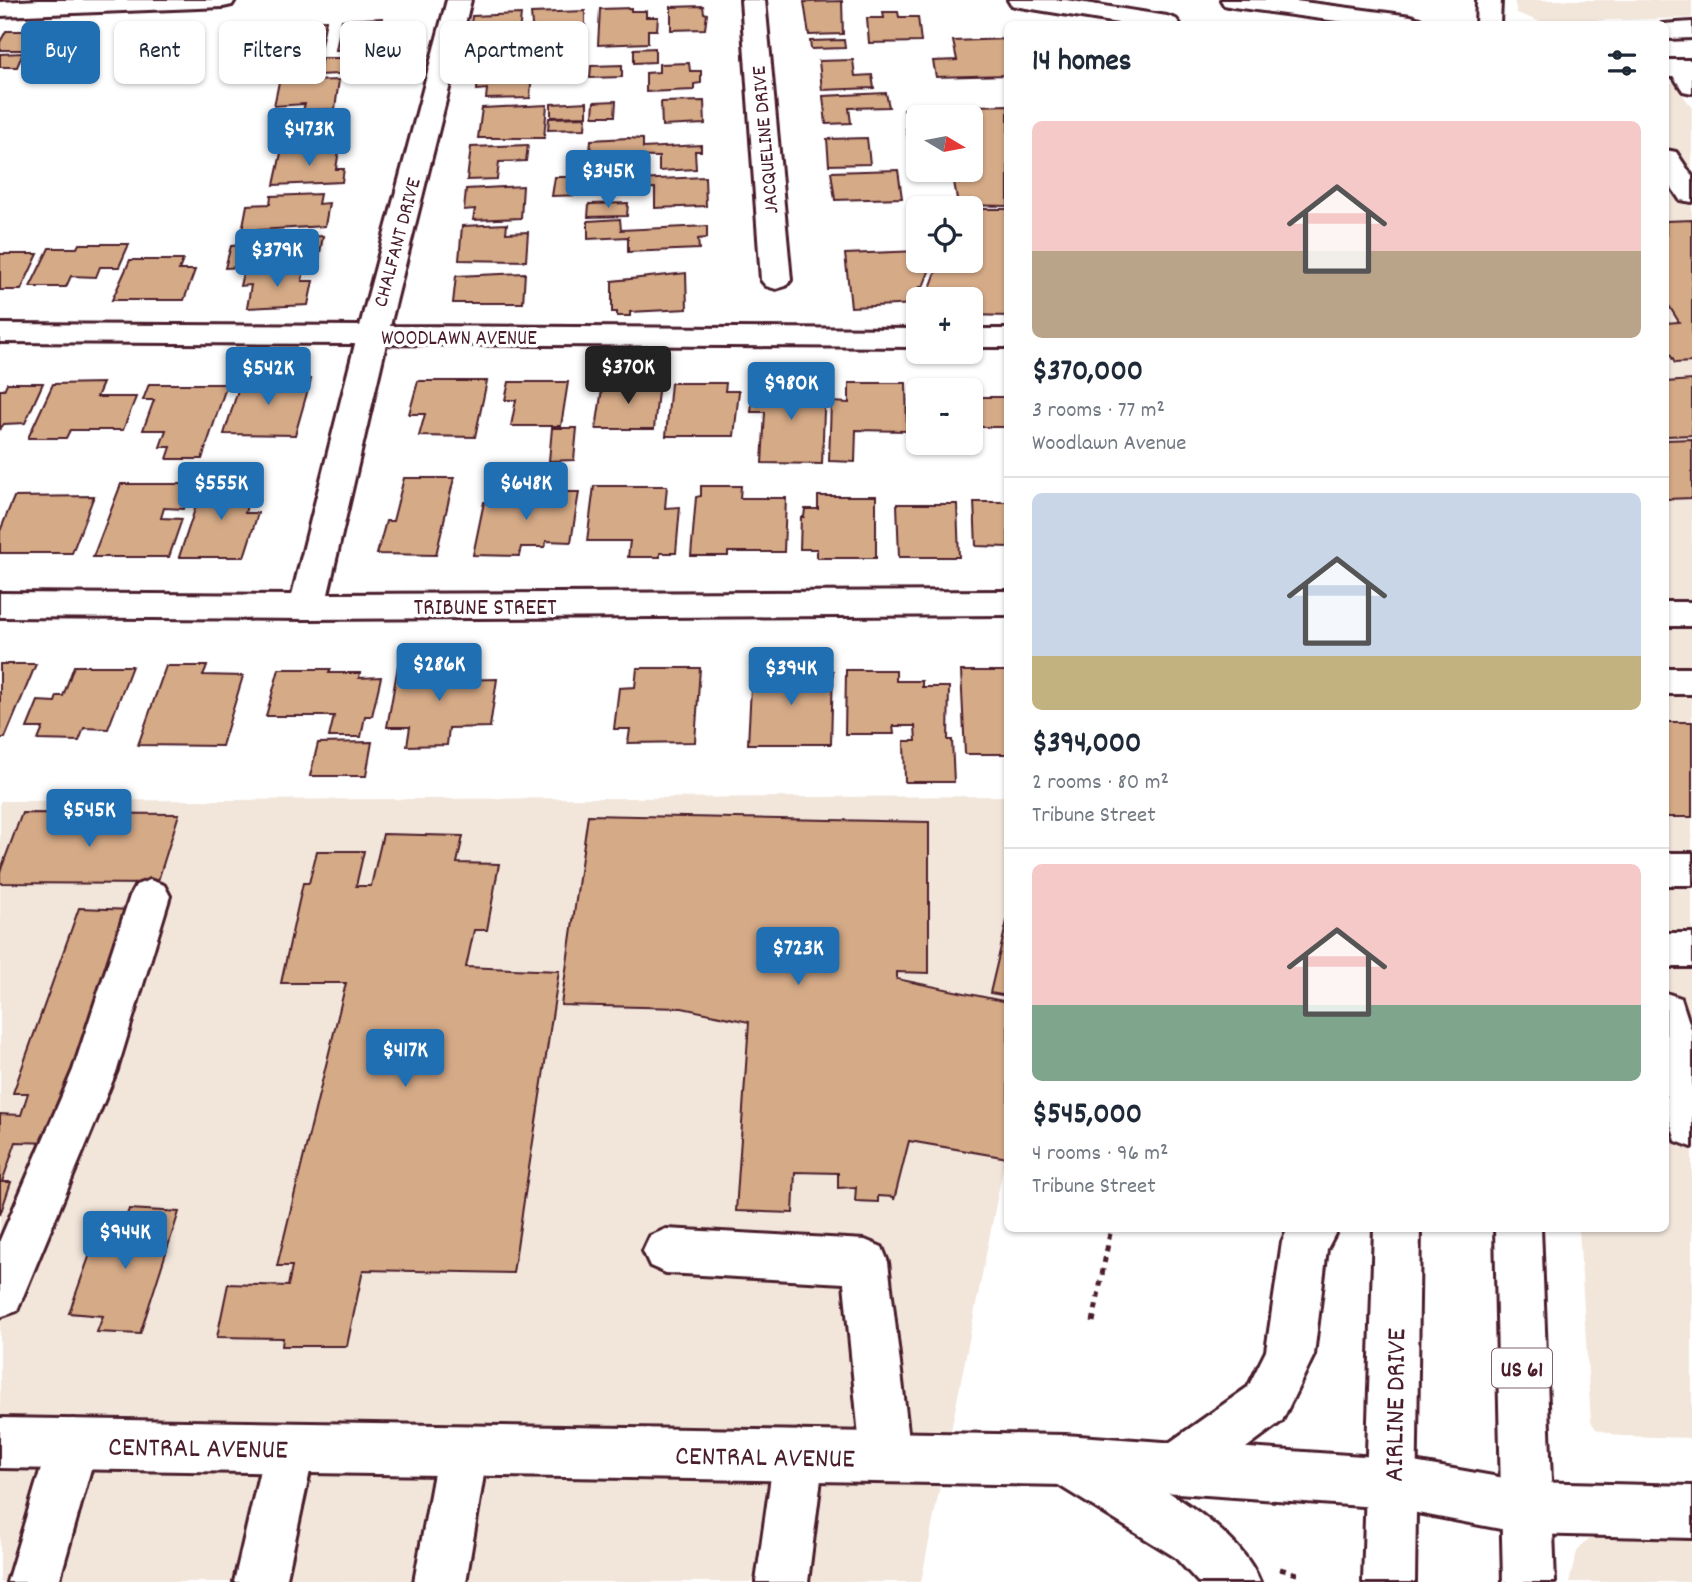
<!DOCTYPE html>
<html lang="en">
<head>
<meta charset="utf-8">
<style>
  body { margin:0; font-family:Dekko,sans-serif; background:#f6f6f7; color:#1f2937; height:100vh; display:flex; flex-direction:column; font-size:26px; white-space:nowrap }
  * { box-sizing:border-box; margin:0 }
  p { font-size:23px; color:#747a83 }
  .icon { flex:none; width:38px; height:38px; fill:none; stroke:currentColor; stroke-width:2; stroke-linecap:round; stroke-linejoin:round }
  .map { position:relative; flex:1; overflow:hidden }
  .details { position:absolute; left:1004px; top:21px; width:665px; height:1211px; display:flex; flex-direction:column; background:#fff; border-radius:10px; box-shadow:0 2px 5px #0004 }
  .details>* { flex:none }
  .guide { position:absolute; left:21px; top:21px; width:665px; height:63px; display:flex; gap:14px }
  .needle { width:46px; rotate:100deg }
  .fabs { position:absolute; left:906px; top:105px; display:grid; gap:14px }
  .fabs a { display:grid; place-items:center; width:77px; height:77px; border-radius:10px; background:#fff; box-shadow:0 2px 5px #0004; font-size:35px }
  .price { position:absolute; translate:-50% -60px; padding:0 16px; border-radius:7px; background:#1f6fb2; color:#fff; font-size:23px; line-height:46px; filter:drop-shadow(0 2px 4px #0008) }
  .price::after { content:''; position:absolute; left:50%; top:42px; width:21px; height:16px; margin-left:-10px; background:inherit; clip-path:polygon(0 0,100% 0,50% 100%) }
  .price.on { background:#222; color:#fff }
  ul { padding:0; list-style:none }
  li { display:grid; align-content:center; gap:14px; height:371px; padding:0 28px }
  li+li { border-top:2px solid #e0e1e3 }
  li span { display:grid; place-items:center; height:217px; border-radius:10px; color:#555 }
  li>.icon { margin-inline-start:auto }
  span .icon { width:126px; height:126px; fill:#fffc; stroke-width:1 }
  li b { font-size:30px }
  h2 { display:flex; justify-content:space-between; align-items:center; height:84px; padding:0 28px; font-size:30px }
  .chip { padding:0 24px; border-radius:10px; background:#fff; box-shadow:0 2px 5px #0004; font-size:24px; line-height:63px }
  .chip.on { background:#1f6fb2; color:#fff }
  .map>svg:first-child { display:block }
  .built { fill:#f2e6db }
  .building { fill:#d5aa87; stroke:#4a1f2b; stroke-width:2 }
  .lines { fill:none; stroke-linecap:round; stroke-linejoin:round }
  .minor-casing { stroke:#4a1f2b; stroke-width:6 }
  .major-casing { stroke:#4a1f2b; stroke-width:6 }
  .highway-casing { stroke:#4a1f2b; stroke-width:6 }
  .path { stroke:#4a1f2b; stroke-width:5; stroke-dasharray:6 6; stroke-linecap:butt }
  .minor { fill:#fff; fill-rule:evenodd }
  .major { fill:#fff; fill-rule:evenodd }
  .highway { fill:#fff; fill-rule:evenodd }
  .labels { text-anchor:middle; stroke-width:7; stroke-linejoin:round; paint-order:stroke }
  .far-street-label { font-size:21px; fill:#4a1f2b; stroke:#fff }
  .shield { fill:#fff; stroke:#80626b; stroke-width:2 }
  .shield-label { font-size:23px; font-weight:bold; fill:#4a1f2b }
  .street-label { font-size:24px; fill:#4a1f2b; stroke:#fff }
  .near-street-label { font-size:28px; fill:#4a1f2b; stroke:#fff }
</style>
</head>
<body>
<div class="map">
<svg width="1692" height="1582" viewBox="0 0 1692 1582">
  <rect width="100%" height="100%" fill="#fff"/>
  <filter id="ink" filterUnits="userSpaceOnUse"><feTurbulence type="fractalNoise" baseFrequency=".0143" numOctaves="2"/><feDisplacementMap in="SourceGraphic" scale="14" xChannelSelector="R" yChannelSelector="G"/><feConvolveMatrix kernelMatrix="1 2 1 2 8 2 1 2 1" color-interpolation-filters="sRGB"/></filter>
  <g filter="url(#ink)">
    <path class="built" d="M1514 0H1692V18L1541 22 1517 13Z
      M1666 83H1675L1692 108V1438L1620 1436 1596 1429 1591 1422 1579 1229 1666 1228Z
      M1008 796V1144L921 1582H0V801Z
      M1692 1533V1582H1569L1577 1552 1583 1543 1598 1535Z"/>
    <path class="building" d="M842 1 843 34 809 35 804 2Z
      M703 6 704 13 707 14 705 29 671 30V7Z
      M631 8V11H646V17H658L657 30H648V43L598 45 600 9Z
      M585 11V38H577V42H558L559 37 533 38 531 13Z
      M883 12H898L899 17H918L921 42 869 43 867 18H884Z
      M521 14 519 34 498 35V37H507L506 47 468 48 472 16Z
      M382 18 380 30H384L381 48 336 50 342 20Z
      M326 20 319 55 286 56 282 76 250 77 257 53 271 52 272 48H269L274 27 291 26 292 21Z
      M6 31H36L26 50H0V42Z
      M54 36H74L72 39H91L81 61 42 62Z
      M1008 39V75L936 77 933 61 957 60 953 41Z
      M140 40H179L164 72H125Z
      M844 40 845 48 811 49 810 41Z
      M655 48V62L634 63V49Z
      M23 53 17 67H0V54Z
      M322 58H343L339 74 318 75Z
      M853 60 855 76 872 75 874 88 822 90 819 61Z
      M689 63 690 71H701V83L694 84V90L646 92V73L659 72V64Z
      M622 65V77L590 78 591 66Z
      M532 70 530 98 486 99 487 89 477 90 478 72Z
      M339 80 335 109 303 110 305 104 274 106 279 82Z
      M886 93 889 107 849 108 851 123 826 124 823 96Z
      M616 101 615 116H593L594 102Z
      M704 101 705 124 662 126 661 102Z
      M587 102V116L551 117V104Z
      M547 105 544 138H478L482 108Z
      M1008 105V206L958 205 952 170H971V117H944L942 107Z
      M934 108 936 117H919V126L908 127 904 109Z
      M586 117 585 129 548 130 549 118Z
      M345 120 341 144 282 147 287 123Z
      M906 129H919V142H909Z
      M628 138 643 139V148L701 145V151H695L696 169 659 171V157L615 156V152L590 153 591 140Z
      M867 138 870 164 829 165 827 139Z
      M528 145 526 161 499 162 497 179 467 180 471 147Z
      M339 150 336 169H344L342 182 274 185 281 153Z
      M898 170 902 198 835 200 831 172Z
      M555 177H586L583 195 552 196Z
      M705 177 706 206 655 208V188L635 189V180Z
      M523 186 521 218 473 220 475 209 464 210 466 189Z
      M320 194 318 204 329 203 325 226 242 231 247 205 270 204 271 196Z
      M628 203 627 216 588 217 589 204Z
      M971 209H1008V316L971 315V299H926L940 261H971Z
      M620 219 621 230 707 226V238L698 239 699 249 628 252V237L588 239V221Z
      M1692 220V362L1675 363 1666 348V323L1679 322 1666 301V221Z
      M507 224 506 233 528 232 526 261 459 260 462 226Z
      M323 236 318 264 225 268 231 246 244 245 245 240Z
      M79 244H129L119 267H100L96 277 71 276 66 287H30L49 248H77Z
      M919 251V261H933L923 287H920L922 299H919V304L851 307 845 254Z
      M0 254H38L21 290H0Z
      M130 260H183L179 270H195L184 300H112Z
      M304 270 302 281H313L308 305 247 308 251 285 240 286 243 273Z
      M525 273 523 303H453L456 276Z
      M686 273 687 309 630 312V316H617V312H612V281Z
      M258 379H311L295 435 224 434 241 381Z
      M1692 380V435L1666 436V382Z
      M418 381H487L475 437 419 436 425 414H409Z
      M509 382H568L561 426H511L516 400H505Z
      M603 382H659L654 429H596Z
      M7 383H43L25 423 4 424 0 429V390H4Z
      M103 383 97 397H136L123 430H70L66 438H28L53 384Z
      M671 383H726L725 391H739L734 436H666Z
      M754 383 825 384 822 464 762 463 765 412H751Z
      M849 383H906L907 431 856 430 855 462 829 461 831 402 849 403Z
      M149 384H227L202 459H167L171 447H160L166 430H143L154 400H143Z
      M920 384H963L964 390H921Z
      M971 397H1004L1007 427H971Z
      M552 428H577L574 460 549 461Z
      M1692 439V498L1666 499V440Z
      M404 478H454L436 555 377 554 386 521H393Z
      M208 481H253L245 513H258L244 557H179L202 488H205Z
      M121 484H193L184 509 164 508 161 518 182 519 169 557H93Z
      M594 486H667L665 508 680 507 676 553H660V557H628L630 541H587Z
      M701 486H741L740 498H786L784 552H728V556H691L696 497 701 496Z
      M511 492H579L571 542 546 541 545 547H521L519 556 473 555 484 502H509Z
      M94 496 72 553H0V531L14 497Z
      M818 496H876V558H817V549H800L801 517H804L805 509H818Z
      M974 502H1008V547L976 546Z
      M897 504H957L959 557H899Z
      M0 664H36L5 738H0Z
      M453 665 451 680 497 679 490 727 449 728 447 745 407 746 410 727H387L398 666Z
      M74 666H132L108 729 84 728 79 741 38 740 43 728H27L38 701 55 702 57 696H63Z
      M166 666H207L203 675 243 676 222 746 138 745Z
      M637 668H700L695 742 628 743 630 729H614L619 688 635 687Z
      M752 668 833 671 831 744H748Z
      M279 669H331L329 673H360L359 678 381 677 372 716H365L361 737H329L334 716H266Z
      M846 670H896V681H922V687H949L948 740H952L954 782H905L904 741H916L915 726H893L894 734H845Z
      M961 671H1008V754H965Z
      M1666 722H1692V817H1666Z
      M372 742 366 776H310L318 743Z
      M22 813 179 814 157 884 0 883V872Z
      M588 815 929 822V973L897 972V979L1008 1002V1158L909 1141 894 1200V1197L878 1196V1202L855 1201 856 1187 838 1188V1173L795 1172 793 1213 736 1211 749 1022 682 1008 561 1005Z
      M383 834 463 836 457 863 499 864 487 930H474L466 967 559 971 513 1273 363 1270 347 1346H282L283 1338 217 1337 228 1284 288 1286 292 1266H277L346 983H281L303 883H309L317 851H364L356 886H371Z
      M79 908 133 910 55 1143 16 1142 2 1182H11L0 1215V1114L21 1115 28 1093H13Z
      M1008 917V996L990 993Z
      M129 1209 179 1212 140 1334 97 1332 103 1316 69 1313 99 1229 121 1231Z"/>
    <g class="lines">
      <g class="minor-casing">
        <path id="minor" d="M39 0H235L232 5 223 7 0 16V2Z
          M447 0H471L390 326 919 329V347L386 344 328 594 1008 591V615L307 619 0 617V593L292 595 355 344 0 342V324L360 326Z
          M741 0H765L791 280 786 286 776 289 766 286 761 280Z
          M1681 60 1692 65V93L1683 91 1668 68 1672 63Z
          M1666 150 1676 152 1692 176V202L1680 200 1666 179Z
          M971 329H1008V347H971Z
          M1666 602H1692V626H1666Z
          M1666 668H1692V694H1666Z
          M1666 853H1692V885H1666Z
          M150 880 164 885 170 896 117 1070 17 1311 0 1317V1240L73 1070 130 896 136 885Z
          M1666 933H1692V967H1666Z
          M1666 993 1681 998 1692 1032V1147L1676 1141 1666 1109Z
          M666 1229 865 1240 882 1247 888 1262 911 1457 904 1475 886 1482 868 1475 861 1457 844 1283 666 1273 650 1266 643 1251 650 1236Z
          M73 1419 91 1426 98 1444 59 1582H7L48 1444 55 1426Z
          M290 1423 308 1430 315 1448 286 1582H234L265 1448 272 1430Z
          M463 1426 481 1433 488 1451 466 1582H414L438 1451 445 1433Z
          M799 1430 817 1437 824 1455 808 1582H756L774 1455 781 1437Z
          M1527 1482 1692 1486V1538L1527 1534 1509 1526 1501 1508 1509 1490Z"/>
      </g>
      <g class="major-casing">
        <path id="major" d="M0 1418 1065 1435 1391 1458 1527 1482 1545 1490 1553 1508 1545 1526 1527 1534 1391 1508 1065 1485 0 1468Z"/>
      </g>
      <g class="highway-casing">
        <path id="highway" d="M1008 0H1066L1167 16 1176 19 1180 24H1124L1020 7 1011 5Z
          M1221 0H1288L1411 16 1420 19 1424 24H1359L1233 7 1224 5Z
          M1477 0H1501L1500 24H1476Z
          M1692 22V38L1666 39V24H1662Z
          M1666 60H1692V76H1666Z
          M1288 1228H1338L1327 1249 1314 1355 1282 1421 1195 1486 1177 1493 1159 1486 1152 1468 1159 1450 1248 1387 1266 1351 1282 1242Z
          M1374 1228H1420L1415 1582H1363Z
          M1495 1228H1541L1555 1582H1503Z
          M1065 1435 1083 1442C1139 1476 1235 1520 1260 1582H1198L1175 1557 1047 1478 1040 1460 1047 1442Z"/>
      </g>
      <path class="path" d="M1093 1322 1111 1228
        M1280 1569 1300 1575"/>
      <use href="#minor" class="minor"/>
      <use href="#major" class="major"/>
      <use href="#highway" class="highway"/>
    </g>
  </g>
  <g class="labels">
    <g class="far-street-label">
      <text transform="translate(764 140) rotate(-95)" y="7">JACQUELINE DRIVE</text>
      <text transform="translate(396 242) rotate(-75)" y="7">CHALFANT DRIVE</text>
      <text x="459" y="344">WOODLAWN AVENUE</text>
    </g>
    <rect class="shield" x="1492" y="1348.5" width="60" height="39" rx="5"/>
    <g class="shield-label">
      <text x="1522" y="1376">US 61</text>
    </g>
    <g class="street-label">
      <text x="485" y="614">TRIBUNE STREET</text>
    </g>
    <g class="near-street-label">
      <text transform="translate(1393 1405) rotate(-89)" y="10">AIRLINE DRIVE</text>
      <text transform="translate(198 1446) rotate(1)" y="10">CENTRAL AVENUE</text>
      <text transform="translate(765 1455) rotate(1)" y="10">CENTRAL AVENUE</text>
    </g>
  </g>
</svg>
<div class="fabs">
<a><svg class="needle" viewBox="-14 -14 28 28"><path d="M0-13l5 13h-10z" fill="#e53935"/><path d="M0 13l5-13h-10z" fill="#747a83"/></svg></a>
<a><svg class="icon" aria-label="locate" viewBox="0 0 24 24"><circle cx="12" cy="12" r="6"/><path d="M12 2v4M12 18v4M2 12h4M18 12h4"/></svg></a>
<a>+</a>
<a>−</a>
</div>
<b class="price" style="left:309px;top:168px">$473K</b>
<b class="price" style="left:608px;top:210px">$345K</b>
<b class="price" style="left:277px;top:289px">$379K</b>
<b class="price on" style="left:628px;top:406px">$370K</b>
<b class="price" style="left:268px;top:407px">$542K</b>
<b class="price" style="left:791px;top:422px">$980K</b>
<b class="price" style="left:221px;top:522px">$555K</b>
<b class="price" style="left:526px;top:522px">$648K</b>
<b class="price" style="left:439px;top:703px">$286K</b>
<b class="price" style="left:791px;top:707px">$394K</b>
<b class="price" style="left:89px;top:849px">$545K</b>
<b class="price" style="left:798px;top:987px">$723K</b>
<b class="price" style="left:405px;top:1089px">$417K</b>
<b class="price" style="left:125px;top:1271px">$944K</b>
<div class="guide">
<a class="chip on">Buy</a>
<a class="chip">Rent</a>
<a class="chip">Filters</a>
<a class="chip">New</a>
<a class="chip">Apartment</a>
</div>
<section class="details">
<h2>14 homes<svg class="icon" aria-label="filters" viewBox="0 0 24 24"><path d="M4 7h16M4 17h16"/><circle cx="9" cy="7" r="2"/><circle cx="15" cy="17" r="2"/></svg></h2>
<ul>
<li><span style="background:linear-gradient(#f6c9c9 60%,#b9a48a 0)"><svg class="icon" aria-label="home" viewBox="0 0 24 24"><path d="M3 11l9-7 9 7M6 9v11h12V9"/></svg></span><div><b>$370,000</b><p>3 rooms · 77 m²</p><p>Woodlawn Avenue</p></div></li>
<li><span style="background:linear-gradient(#c9d6e8 75%,#c2b280 0)"><svg class="icon" aria-label="home" viewBox="0 0 24 24"><path d="M3 11l9-7 9 7M6 9v11h12V9"/></svg></span><div><b>$394,000</b><p>2 rooms · 80 m²</p><p>Tribune Street</p></div></li>
<li><span style="background:linear-gradient(#f6c9c9 65%,#7fa58c 0)"><svg class="icon" aria-label="home" viewBox="0 0 24 24"><path d="M3 11l9-7 9 7M6 9v11h12V9"/></svg></span><div><b>$545,000</b><p>4 rooms · 96 m²</p><p>Tribune Street</p></div></li>
</ul>
</section>
</div>
</body>
</html>
